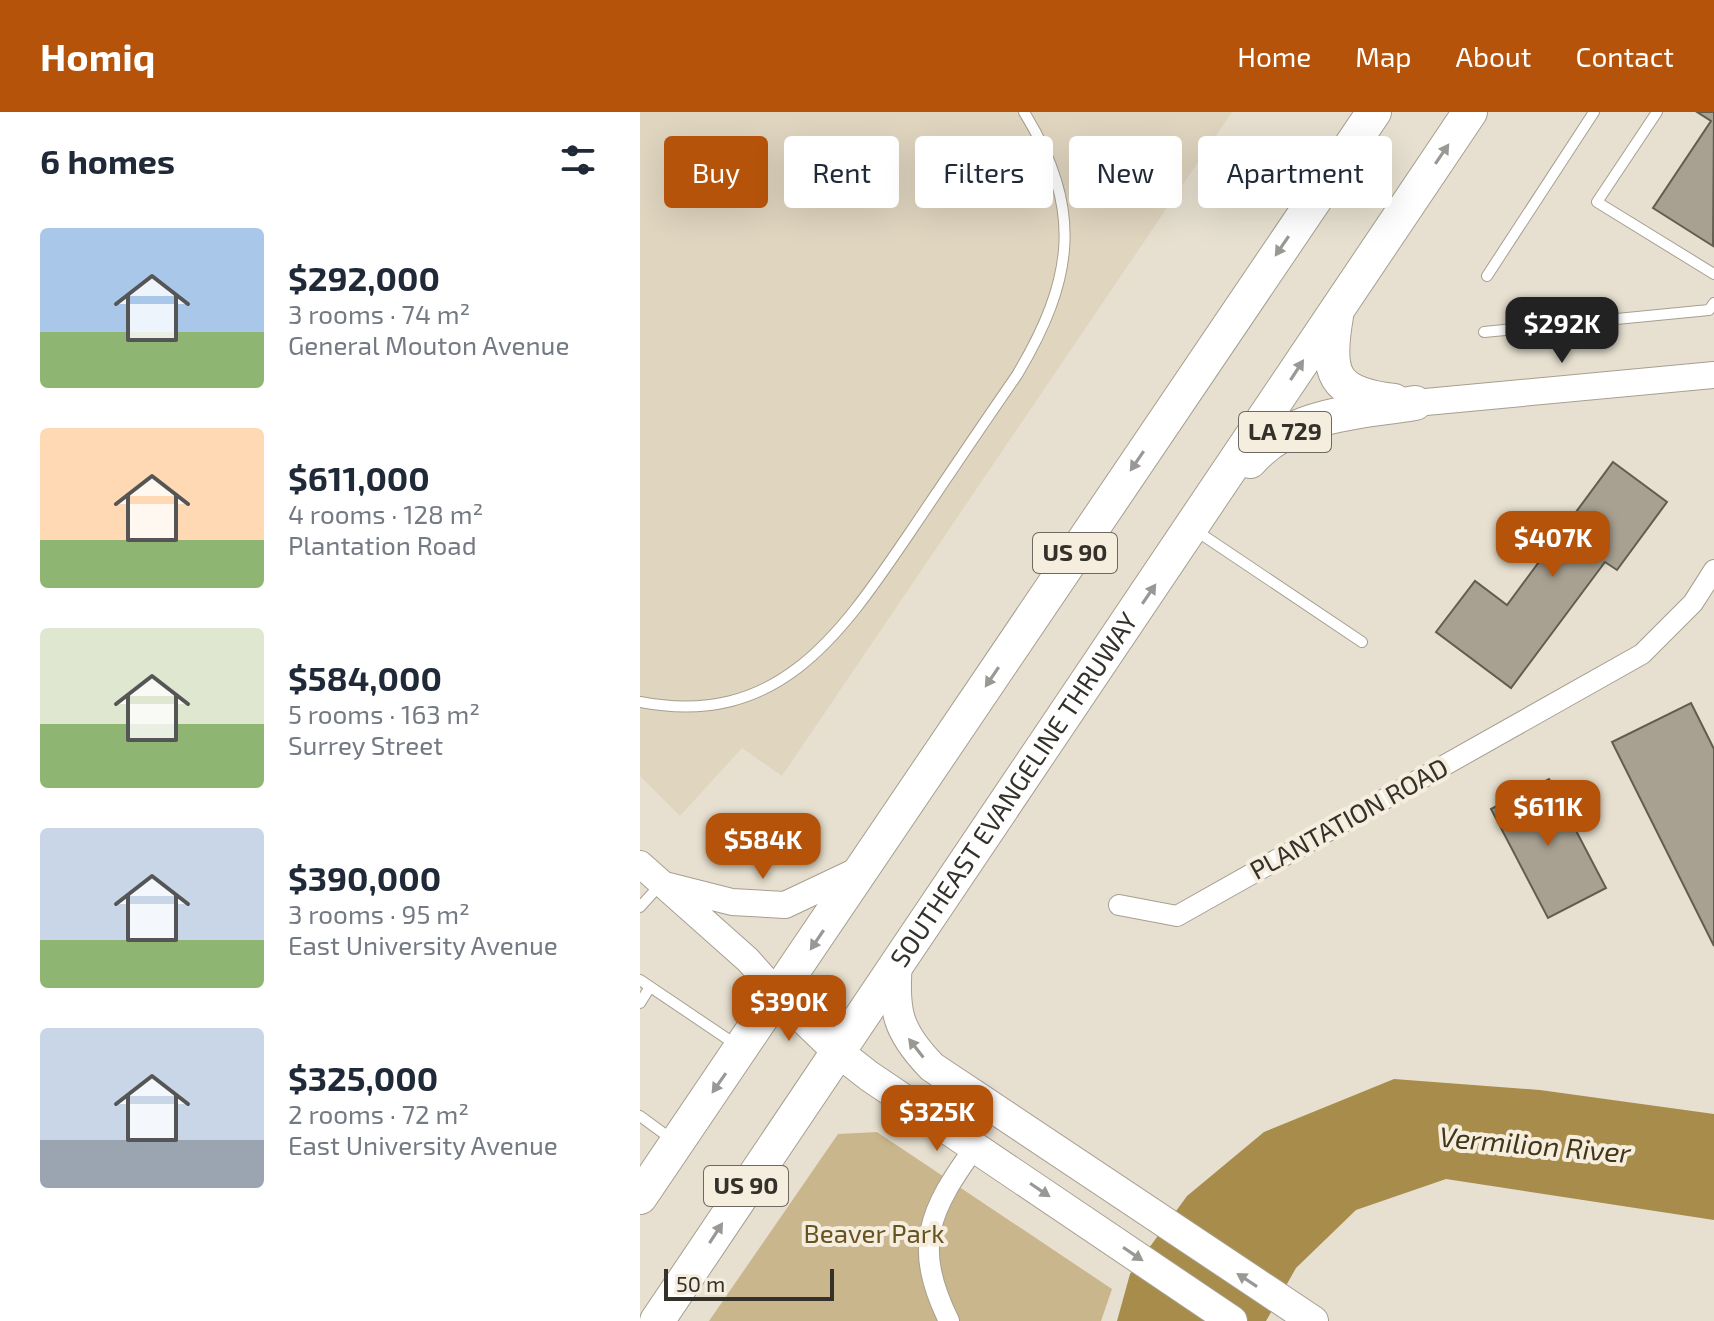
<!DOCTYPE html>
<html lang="en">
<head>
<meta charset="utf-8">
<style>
  body { margin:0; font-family:"Exo 2",sans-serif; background:#f6f6f7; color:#1f2937; height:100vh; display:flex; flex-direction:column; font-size:30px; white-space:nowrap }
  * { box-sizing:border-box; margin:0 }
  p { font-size:26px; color:#747a83 }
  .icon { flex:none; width:44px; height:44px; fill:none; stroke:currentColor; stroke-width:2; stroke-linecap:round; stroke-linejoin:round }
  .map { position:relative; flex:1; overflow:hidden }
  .sheet { display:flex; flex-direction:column; background:#fff; width:640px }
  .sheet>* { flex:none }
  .top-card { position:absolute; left:24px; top:24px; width:760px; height:72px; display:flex; gap:16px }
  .scale { position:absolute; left:24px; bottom:20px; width:170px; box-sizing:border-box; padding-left:8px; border:4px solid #34312b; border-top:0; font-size:22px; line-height:28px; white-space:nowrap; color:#34312b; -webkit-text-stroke:6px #f5eddd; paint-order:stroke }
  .price { position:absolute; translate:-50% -68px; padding:0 18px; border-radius:16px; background:#b45309; color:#fff; font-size:26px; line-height:52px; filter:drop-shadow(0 2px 4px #0008) }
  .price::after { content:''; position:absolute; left:50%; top:48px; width:24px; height:18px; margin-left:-12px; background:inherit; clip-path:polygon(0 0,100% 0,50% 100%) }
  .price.selected { background:#222; color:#fff }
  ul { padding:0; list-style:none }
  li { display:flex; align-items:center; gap:24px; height:200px; padding:0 40px }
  li span { display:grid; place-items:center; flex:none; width:224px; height:160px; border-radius:8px; color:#555 }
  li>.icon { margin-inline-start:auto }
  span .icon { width:96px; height:96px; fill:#fffc; stroke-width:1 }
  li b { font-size:34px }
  h2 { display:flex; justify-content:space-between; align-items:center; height:96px; padding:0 40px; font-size:34px }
  .pill { padding:0 28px; border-radius:8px; background:#fff; box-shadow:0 8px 32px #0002; font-size:28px; line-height:72px }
  .pill.selected { background:#b45309; color:#fff }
  header { display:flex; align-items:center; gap:48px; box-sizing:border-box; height:112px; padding:0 40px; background:#b45309; color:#fff }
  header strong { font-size:38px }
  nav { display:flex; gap:44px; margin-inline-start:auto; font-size:28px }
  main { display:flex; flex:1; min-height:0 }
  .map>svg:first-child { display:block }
  .built { fill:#e0d5bf }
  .green { fill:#cab68d }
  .water { fill:#a88c4c }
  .building { fill:#a8a192; stroke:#635d4f; stroke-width:2 }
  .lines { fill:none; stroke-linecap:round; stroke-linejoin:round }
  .service-casing { stroke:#a69f90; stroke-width:12 }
  .minor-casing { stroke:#a69f90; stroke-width:22 }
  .tertiary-casing { stroke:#a69f90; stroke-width:28 }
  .secondary-casing { stroke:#a69f90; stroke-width:32 }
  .trunk-casing { stroke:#a69f90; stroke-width:36 }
  .service { stroke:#fff; stroke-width:10 }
  .minor { stroke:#fff; stroke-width:20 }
  .tertiary { stroke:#fff; stroke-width:26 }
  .secondary { stroke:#fff; stroke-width:30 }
  .trunk { stroke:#fff; stroke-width:34 }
  .oneway { fill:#9a9895 }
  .labels { text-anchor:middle; stroke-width:8; stroke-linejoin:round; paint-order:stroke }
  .shield { fill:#f5eddd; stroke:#6e6960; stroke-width:2 }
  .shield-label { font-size:24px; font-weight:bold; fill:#34312b }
  .street-label { font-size:26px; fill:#34312b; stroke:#f5eddd }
  .park-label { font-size:26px; fill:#675221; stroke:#f5eddd }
  .water-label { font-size:28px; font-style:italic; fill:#423518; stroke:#f5eddd }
</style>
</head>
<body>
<header>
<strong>Homiq</strong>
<nav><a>Home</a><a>Map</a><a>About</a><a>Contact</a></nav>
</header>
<main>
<section class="sheet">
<h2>6 homes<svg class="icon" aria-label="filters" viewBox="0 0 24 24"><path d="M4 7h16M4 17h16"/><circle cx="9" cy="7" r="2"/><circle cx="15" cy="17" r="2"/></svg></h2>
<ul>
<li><span style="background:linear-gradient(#a9c7e8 65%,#8fb573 0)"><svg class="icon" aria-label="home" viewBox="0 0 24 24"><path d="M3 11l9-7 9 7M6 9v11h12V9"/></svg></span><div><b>$292,000</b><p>3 rooms · 74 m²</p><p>General Mouton Avenue</p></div></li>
<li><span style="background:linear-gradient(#ffd9b3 70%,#8fb573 0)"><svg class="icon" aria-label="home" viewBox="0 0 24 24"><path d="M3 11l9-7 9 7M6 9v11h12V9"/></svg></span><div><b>$611,000</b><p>4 rooms · 128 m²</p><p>Plantation Road</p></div></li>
<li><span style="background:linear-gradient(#dfe7d0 60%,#8fb573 0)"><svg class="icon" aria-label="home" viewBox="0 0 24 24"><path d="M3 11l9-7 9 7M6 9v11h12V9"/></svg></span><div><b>$584,000</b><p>5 rooms · 163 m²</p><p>Surrey Street</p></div></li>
<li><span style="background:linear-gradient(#c9d6e8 70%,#8fb573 0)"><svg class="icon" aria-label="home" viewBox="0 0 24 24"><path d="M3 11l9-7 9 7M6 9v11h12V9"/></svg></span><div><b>$390,000</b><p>3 rooms · 95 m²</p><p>East University Avenue</p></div></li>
<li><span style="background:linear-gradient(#c9d6e8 70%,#9aa5b1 0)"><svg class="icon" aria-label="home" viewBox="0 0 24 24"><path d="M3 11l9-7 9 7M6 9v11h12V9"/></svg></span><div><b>$325,000</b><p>2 rooms · 72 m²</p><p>East University Avenue</p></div></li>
</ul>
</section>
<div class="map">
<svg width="1074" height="1209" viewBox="0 0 1074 1209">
  <rect width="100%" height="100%" fill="#e7e0d0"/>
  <path class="built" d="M0 0H592L142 664 102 636 40 704 0 664Z"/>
  <path class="green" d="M237 1020 472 1177 461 1209H69L198 1022Z"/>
  <path class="water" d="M754 967 900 978 1074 1002V1108L806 1067 716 1098 656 1156 626 1209H477L490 1162 547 1084 624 1020Z"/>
  <path class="building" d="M1057 0H1074L1073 134 1013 96 1071 9Z
    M973 350 1027 390 977 458 965 450 871 576 796 520 835 469 867 493Z
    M1051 591 1074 637V834L972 630Z
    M909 667 966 776 908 806 851 697Z"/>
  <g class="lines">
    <g class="service-casing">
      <path id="service" d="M1017 0 957 90 1074 162
        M847 164 954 0
        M844 220 1069 198 1074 191
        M555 418 722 530
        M0 590C140 617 202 520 271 419 306 367 341 315 377 263 434 167 444 98 384 0
        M0 795 20 773
        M0 868 98 934
        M0 891 10 875
        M0 1004 34 1029"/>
    </g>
    <g class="minor-casing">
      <path id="minor" d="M479 793 537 804 1002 542 1053 491 1074 458
        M309 1209C272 1133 289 1099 335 1035"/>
    </g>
    <g class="tertiary-casing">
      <path id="tertiary" d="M775 291 1074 263
        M0 752 108 848 139 883
        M21 772 92 790 145 793 219 758"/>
    </g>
    <g class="secondary-casing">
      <path id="secondary" d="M257 850C253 899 257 919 292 955L673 1209
        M139 883 197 939 229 964 592 1209"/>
    </g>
    <g class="trunk-casing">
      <g id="trunk">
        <path d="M696 204C686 262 692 282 754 289"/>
        <path d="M610 349C652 301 715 301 775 291"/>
        <path d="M0 1085 734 0"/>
        <path id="s1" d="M17 1209 830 0"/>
      </g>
    </g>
    <use href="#service" class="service"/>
    <use href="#minor" class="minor"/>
    <use href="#tertiary" class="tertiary"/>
    <use href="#secondary" class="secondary"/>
    <use href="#trunk" class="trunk"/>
  </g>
  <defs><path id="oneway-solid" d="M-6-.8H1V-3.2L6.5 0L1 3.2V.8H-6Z" transform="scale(2)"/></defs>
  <g class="oneway">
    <use href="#oneway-solid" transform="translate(802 42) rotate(-56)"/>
    <use href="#oneway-solid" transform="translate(642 134) rotate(124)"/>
    <use href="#oneway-solid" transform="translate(657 258) rotate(-57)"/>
    <use href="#oneway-solid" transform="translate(497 349) rotate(124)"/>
    <use href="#oneway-solid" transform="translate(509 482) rotate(-56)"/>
    <use href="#oneway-solid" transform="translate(352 565) rotate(124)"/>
    <use href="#oneway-solid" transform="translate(177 828) rotate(124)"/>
    <use href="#oneway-solid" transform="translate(276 936) rotate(-128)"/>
    <use href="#oneway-solid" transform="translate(79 971) rotate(125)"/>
    <use href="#oneway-solid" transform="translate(400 1078) rotate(34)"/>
    <use href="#oneway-solid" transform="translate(76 1121) rotate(-57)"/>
    <use href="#oneway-solid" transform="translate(493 1142) rotate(34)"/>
    <use href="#oneway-solid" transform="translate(607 1168) rotate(-147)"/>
  </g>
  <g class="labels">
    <g class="shield">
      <rect x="599" y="300" width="92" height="40" rx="6"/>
      <rect x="393" y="421" width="84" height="40" rx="6"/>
      <rect x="64" y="1054" width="84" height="40" rx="6"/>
    </g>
    <g class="shield-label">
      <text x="645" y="328">LA 729</text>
      <text x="435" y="449">US 90</text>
      <text x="106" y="1082">US 90</text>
    </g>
    <g class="street-label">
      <text dy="9" stroke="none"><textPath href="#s1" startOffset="640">SOUTHEAST EVANGELINE THRUWAY</textPath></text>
      <text transform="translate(709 707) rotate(-29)" y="9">PLANTATION ROAD</text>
    </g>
    <g class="park-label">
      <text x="234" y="1131">Beaver Park</text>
    </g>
    <g class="water-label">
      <text transform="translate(895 1033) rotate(5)" y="10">Vermilion River</text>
    </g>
  </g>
</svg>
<div class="scale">50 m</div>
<b class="price selected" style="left:922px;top:253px">$292K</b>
<b class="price" style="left:913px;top:467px">$407K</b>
<b class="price" style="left:908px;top:736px">$611K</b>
<b class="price" style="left:123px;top:769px">$584K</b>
<b class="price" style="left:149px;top:931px">$390K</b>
<b class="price" style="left:297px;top:1041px">$325K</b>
<div class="top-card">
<a class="pill selected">Buy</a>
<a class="pill">Rent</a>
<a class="pill">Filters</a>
<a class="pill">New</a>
<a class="pill">Apartment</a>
</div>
</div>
</main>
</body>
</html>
